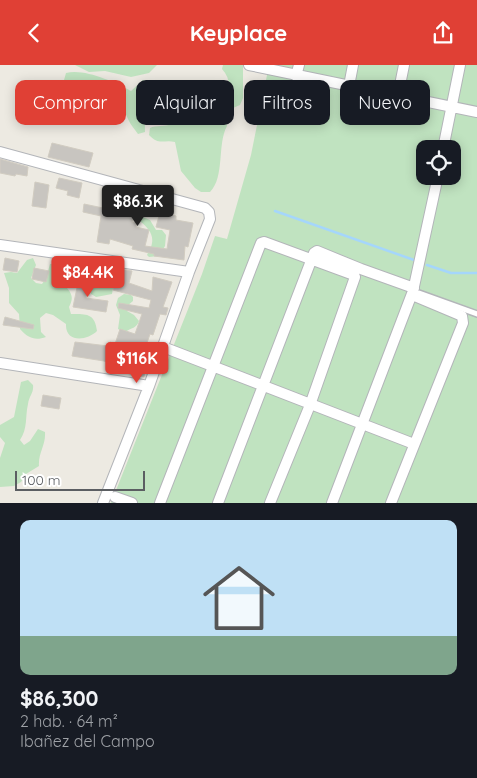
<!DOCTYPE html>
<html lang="es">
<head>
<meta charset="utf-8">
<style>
  body { margin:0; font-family:Quicksand,sans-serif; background:#20242c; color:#f1f3f6; height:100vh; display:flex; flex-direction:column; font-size:19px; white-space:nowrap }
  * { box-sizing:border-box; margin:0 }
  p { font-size:16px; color:#9ea1a6 }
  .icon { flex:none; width:28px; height:28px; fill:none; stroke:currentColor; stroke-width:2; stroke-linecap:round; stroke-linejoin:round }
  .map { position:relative; height:438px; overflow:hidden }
  .side { display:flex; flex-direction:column; background:#171b24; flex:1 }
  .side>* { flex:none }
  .top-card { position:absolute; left:15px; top:15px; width:448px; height:45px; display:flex; gap:10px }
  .tools { position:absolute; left:416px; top:75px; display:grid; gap:10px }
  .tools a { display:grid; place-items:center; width:45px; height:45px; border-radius:10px; background:#171b24; box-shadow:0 2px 12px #0003; font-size:25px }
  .scale { position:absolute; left:15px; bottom:12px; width:130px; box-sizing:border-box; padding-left:5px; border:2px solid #5b5e62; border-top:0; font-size:14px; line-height:18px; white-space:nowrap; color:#5b5e62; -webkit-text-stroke:4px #fff; paint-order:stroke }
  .price { position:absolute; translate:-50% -42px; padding:0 11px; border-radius:5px; background:#e04035; color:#fff; font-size:16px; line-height:32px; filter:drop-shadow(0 1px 2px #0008) }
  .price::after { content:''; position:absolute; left:50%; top:30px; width:15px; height:11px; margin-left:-8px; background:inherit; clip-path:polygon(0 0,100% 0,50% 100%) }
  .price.selected { background:#222; color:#fff }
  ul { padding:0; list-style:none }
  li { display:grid; align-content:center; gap:10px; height:265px; padding:0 20px }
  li+li { border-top:1px solid #363941 }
  li span { display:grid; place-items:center; height:155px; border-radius:10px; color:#555 }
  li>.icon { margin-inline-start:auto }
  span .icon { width:90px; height:90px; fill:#fffc; stroke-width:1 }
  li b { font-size:21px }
  .pill { padding:0 18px; border-radius:10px; background:#171b24; box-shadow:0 2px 12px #0003; font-size:18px; line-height:45px }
  .pill.selected { background:#e04035; color:#fff }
  header { display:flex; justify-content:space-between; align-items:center; height:65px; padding:0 20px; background:#e04035; color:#fff; font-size:22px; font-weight:700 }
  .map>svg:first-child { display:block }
  .green { fill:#c0e3c0; fill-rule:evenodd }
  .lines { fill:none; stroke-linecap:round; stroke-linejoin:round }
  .stream { stroke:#a5d6fb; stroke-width:2.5 }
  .building { fill:#c8c5c0; stroke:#d1ccc1 }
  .service-casing { stroke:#b3b5b9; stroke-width:8 }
  .minor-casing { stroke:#b3b5b9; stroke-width:12 }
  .service { stroke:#fff; stroke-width:5 }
  .minor { stroke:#fff; stroke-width:10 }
</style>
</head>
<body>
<header><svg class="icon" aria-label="back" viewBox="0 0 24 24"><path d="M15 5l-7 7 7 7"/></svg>Keyplace<svg class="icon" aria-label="share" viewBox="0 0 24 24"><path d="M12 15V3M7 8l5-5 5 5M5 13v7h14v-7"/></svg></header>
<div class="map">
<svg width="477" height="438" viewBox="0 0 477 438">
  <rect width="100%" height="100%" fill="#edeae2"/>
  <path class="green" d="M75 0H157L149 8 131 12 105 6 89 7Z
    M223 0H243V33L240 40 226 46 225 53 227 61C217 79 225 112 210 127H201L195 123 181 106 175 77C164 74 159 81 149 70L150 63C156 60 165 62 171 59 177 57 185 51 189 46L187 40C175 37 152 30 146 46 144 52 145 60 145 67L138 69C135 65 131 60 129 56 126 51 125 45 122 41 107 23 81 28 64 15L66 8C84 3 115 17 131 26L143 15 157 20 179 22 193 27 199 32H213L216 39 223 38C230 26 232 15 222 4Z
    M269 0H477V438H111L202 209 215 171 227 174 251 90ZM425 84H452V111H425Z
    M143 152 150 155 156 165H162L166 170 165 181 159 191 149 192 147 190C148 187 150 185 151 182 155 170 149 164 140 156Z
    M33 193 36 200 31 213 36 218 42 219 46 213 50 199H64L70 203 72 210 67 223C73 230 73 234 69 242L71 249C86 249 95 248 97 266 87 276 65 278 66 259L53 250 46 248 40 253 41 267 46 272C35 276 28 273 20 264L19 249 9 238V223L4 208 11 207 17 208 27 195Z
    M100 203 102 209 98 215 101 222 104 221V209L108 207 114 208 115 212 112 229 96 232 91 229C89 221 93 208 100 203Z
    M124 229 131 230 133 232V236L127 241V246L134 250 139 256C137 263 131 263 125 267L118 264 120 250 116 240 118 233Z
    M28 315 33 320C34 328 29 331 28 339 25 352 28 363 20 375L24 380 30 376 38 364 45 367C46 380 38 388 39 401L26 409 21 417 14 421 0 422V393L5 378 0 372V360L14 352 21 317Z"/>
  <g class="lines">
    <path class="stream" d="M275 146 414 195
      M427 200 451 208H477"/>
  </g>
  <path class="building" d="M52 78 93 88 89 102 48 92Z
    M0 94 28 102 27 111 16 109 15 111 0 108Z
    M59 113 82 118 79 133 67 130 68 126 56 123Z
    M35 117 49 120 46 143 32 141Z
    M107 125 138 132 132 157 137 158 136 162 149 165 145 181 167 184 170 165 156 162 160 147 176 151V155L193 158 188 182 185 181 184 195 154 191V189L132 184 133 181 110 174 109 179 97 177 101 151 83 147 84 139 103 143Z
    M5 193 19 196 17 207 3 205Z
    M34 203 49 206 46 217 32 214Z
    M119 204 132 206 129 218 152 226 153 212 172 217 163 242 168 243 166 250 160 249 153 270 150 269 145 284 144 290 148 291 144 312 126 308 127 305 104 296 72 291 75 277 108 281 110 277 115 279 120 264 135 269 142 249 118 243 119 238 149 243 151 235 113 225Z
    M79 213 90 215 86 233 108 236 106 247 73 242Z
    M5 252 34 260 33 264 3 260Z
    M43 330 61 333 59 344 41 341Z"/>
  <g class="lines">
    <g class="service-casing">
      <path id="service" d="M419 228 477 249"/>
    </g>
    <g class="minor-casing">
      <path id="minor" d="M249 0 477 47
        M296 11 299 0
        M349 21 353 0
        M398 30 404 0
        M443 84 460 0
        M0 87 205 143 209 147 210 154 189 207 149 321 103 438
        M0 180 189 207
        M163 282 414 379
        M0 298 149 321
        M115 432 132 438
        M160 438 261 178 264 177 354 210 355 212 310 340 270 438
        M218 438 314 188 317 186 361 204 414 223
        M332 438 413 226 438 111
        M391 438 463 258 462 251 412 230"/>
    </g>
    <use href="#service" class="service"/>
    <use href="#minor" class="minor"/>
  </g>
</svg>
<div class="tools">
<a><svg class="icon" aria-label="locate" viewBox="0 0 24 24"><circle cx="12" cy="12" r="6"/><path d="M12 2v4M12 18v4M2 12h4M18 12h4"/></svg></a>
</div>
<div class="scale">100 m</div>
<b class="price selected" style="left:138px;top:162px">$86.3K</b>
<b class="price" style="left:88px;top:233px">$84.4K</b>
<b class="price" style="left:137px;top:319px">$116K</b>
<div class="top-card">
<a class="pill selected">Comprar</a>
<a class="pill">Alquilar</a>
<a class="pill">Filtros</a>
<a class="pill">Nuevo</a>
</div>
</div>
<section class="side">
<ul>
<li><span style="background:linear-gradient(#bfe0f5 75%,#7fa58c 0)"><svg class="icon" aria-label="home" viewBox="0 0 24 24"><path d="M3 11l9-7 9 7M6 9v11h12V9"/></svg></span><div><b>$86,300</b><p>2 hab. · 64 m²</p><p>Ibañez del Campo</p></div></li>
</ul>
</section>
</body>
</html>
